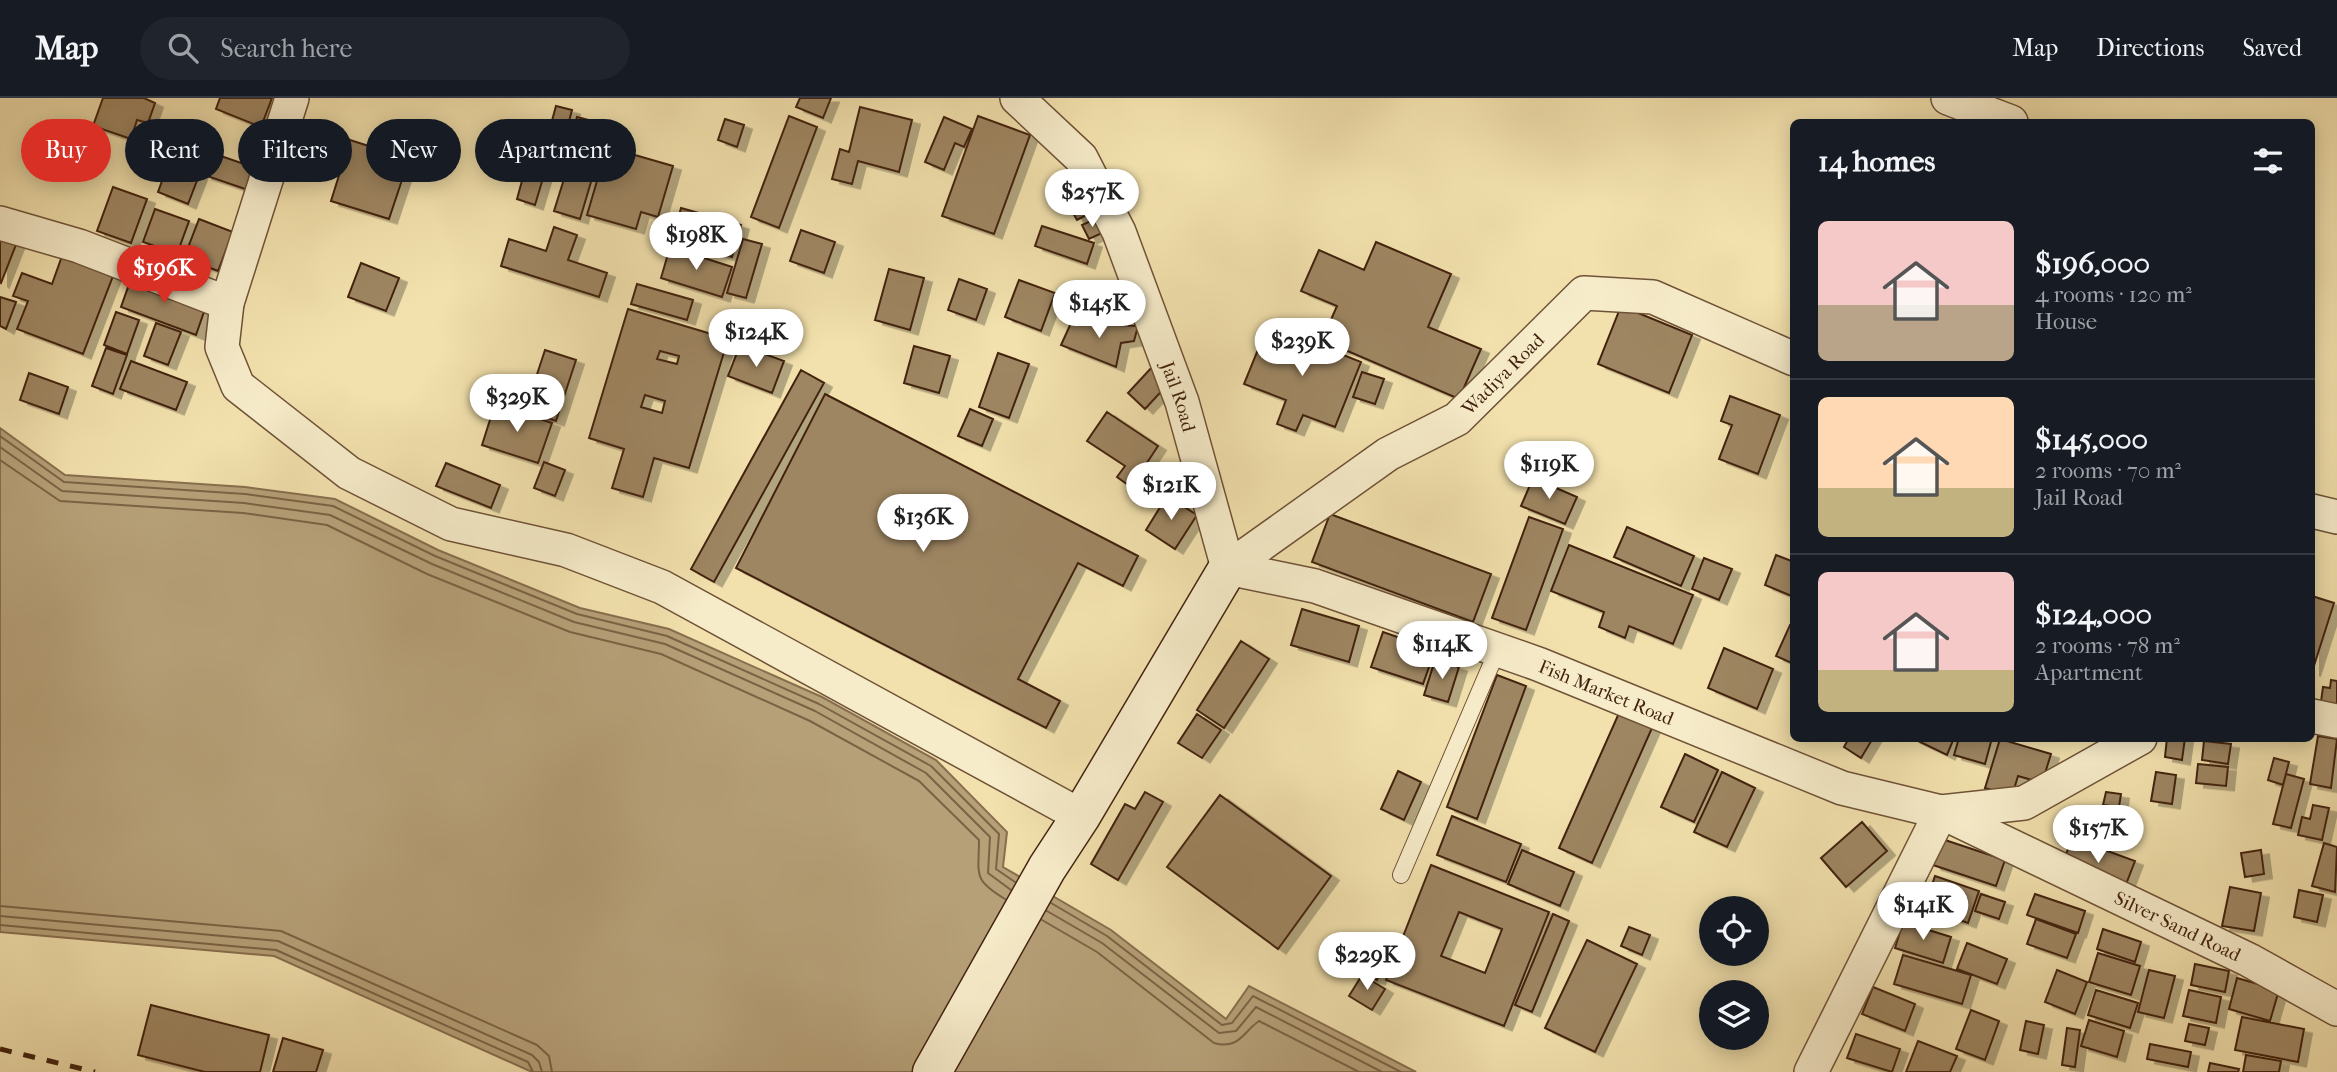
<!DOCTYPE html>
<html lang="en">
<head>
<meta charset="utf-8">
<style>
  body { margin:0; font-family:"IM FELL French Canon",serif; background:#20242c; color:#f1f3f6; height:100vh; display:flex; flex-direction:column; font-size:26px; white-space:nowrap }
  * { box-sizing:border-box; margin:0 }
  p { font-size:23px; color:#9ea1a6 }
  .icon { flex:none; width:38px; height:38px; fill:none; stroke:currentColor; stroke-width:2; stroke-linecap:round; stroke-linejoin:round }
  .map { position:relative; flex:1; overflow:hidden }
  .side { position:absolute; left:1790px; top:21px; width:525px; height:623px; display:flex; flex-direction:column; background:#171b24; border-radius:10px; box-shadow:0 4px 18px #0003 }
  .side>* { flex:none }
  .guide { position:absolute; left:21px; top:21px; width:665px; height:63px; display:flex; gap:14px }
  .controls { position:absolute; left:1699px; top:798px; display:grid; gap:14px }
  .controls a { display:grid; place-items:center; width:70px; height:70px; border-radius:50%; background:#171b24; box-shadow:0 4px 18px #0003; font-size:35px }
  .price { position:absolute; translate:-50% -60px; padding:0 16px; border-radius:24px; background:#fff; color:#222; font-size:23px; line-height:46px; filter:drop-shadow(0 2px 4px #0008) }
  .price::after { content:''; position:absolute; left:50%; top:42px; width:21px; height:16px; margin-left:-10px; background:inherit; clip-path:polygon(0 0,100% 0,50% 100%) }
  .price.selected { background:#d93025; color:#fff }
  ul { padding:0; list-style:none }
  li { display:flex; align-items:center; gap:21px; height:175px; padding:0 28px }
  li+li { border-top:2px solid #363941 }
  li span { display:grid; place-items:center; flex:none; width:196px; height:140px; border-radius:10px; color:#555 }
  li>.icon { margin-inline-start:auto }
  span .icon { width:84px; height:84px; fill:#fffc; stroke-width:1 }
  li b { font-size:30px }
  h2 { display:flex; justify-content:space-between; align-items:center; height:84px; padding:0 28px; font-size:30px }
  .chip { padding:0 24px; border-radius:32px; background:#171b24; box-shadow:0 4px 18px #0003; font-size:24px; line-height:63px }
  .chip.selected { background:#d93025; color:#fff }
  header { display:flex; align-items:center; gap:42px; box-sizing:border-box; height:98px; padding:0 35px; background:#171b24; border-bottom:2px solid #363941 }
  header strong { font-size:33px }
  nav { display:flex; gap:38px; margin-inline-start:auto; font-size:24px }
  .search { width:490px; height:63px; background:#20242c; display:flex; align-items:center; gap:18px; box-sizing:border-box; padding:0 24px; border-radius:38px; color:#9ea1a6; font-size:26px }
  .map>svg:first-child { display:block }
  .water { fill:#b6a078; stroke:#886e4e; stroke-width:2 }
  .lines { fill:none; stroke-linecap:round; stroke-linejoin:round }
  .shore { stroke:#7c6244; stroke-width:2 }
  .building { fill:#9e8662; stroke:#432310; stroke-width:2; fill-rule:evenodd; filter:url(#shadow) }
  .lane-casing { stroke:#6f5237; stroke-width:18 }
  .street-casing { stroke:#6f5237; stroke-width:36 }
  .secondary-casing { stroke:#432310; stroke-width:41 }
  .lane { stroke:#f7ecca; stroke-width:16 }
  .street { stroke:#f7ecca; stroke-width:33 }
  .secondary { stroke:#f7ecca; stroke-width:38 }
  .rail { stroke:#432310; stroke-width:5; stroke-dasharray:12 12; stroke-linecap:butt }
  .labels { text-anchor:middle; stroke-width:6; stroke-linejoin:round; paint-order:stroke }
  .street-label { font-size:19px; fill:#432310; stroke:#f7ecca }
</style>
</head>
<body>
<header>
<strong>Map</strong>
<div class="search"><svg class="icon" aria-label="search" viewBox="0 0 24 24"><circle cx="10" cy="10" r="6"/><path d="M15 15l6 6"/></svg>Search here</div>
<nav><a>Map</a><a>Directions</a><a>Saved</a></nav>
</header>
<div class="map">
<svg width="2337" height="974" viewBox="0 0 2337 974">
  <defs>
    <filter id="shadow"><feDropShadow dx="8" dy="4.5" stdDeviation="0" flood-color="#0004"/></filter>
  </defs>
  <rect width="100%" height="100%" fill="#f2e1ad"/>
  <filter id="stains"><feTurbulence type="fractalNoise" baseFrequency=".00286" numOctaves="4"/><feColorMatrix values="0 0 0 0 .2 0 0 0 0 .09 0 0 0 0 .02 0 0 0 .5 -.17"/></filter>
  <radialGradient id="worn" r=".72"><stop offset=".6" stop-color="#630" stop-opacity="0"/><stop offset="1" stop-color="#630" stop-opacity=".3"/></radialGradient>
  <path class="water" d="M0 330 65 377 245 389 335 401 438 452 580 510 669 531 822 599 936 662 1007 734 1003 769 1111 832 1226 921 1249 888 1416 974H532L274 858 0 834Z"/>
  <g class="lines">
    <path class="shore" d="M0 338 64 384 245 396 333 408 435 458 577 516 667 538 819 606 931 668 999 736 996 771 1015 784
      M0 349 62 393 244 405 330 417 432 466 574 524 665 546 815 613 926 675 990 739 988 775 1011 792
      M0 362 60 403 243 415 327 427 427 476 570 534 661 556 810 623 919 683 979 742C979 777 972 781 1005 801
      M1051 805 1107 838 1222 927 1232 925 1253 898 1401 974
      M0 808 281 833 537 947 549 958 552 974
      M1047 813 1102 845 1219 935 1236 933 1256 909 1382 974
      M0 818 278 843 532 957 539 964 542 974
      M1042 822 1097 854 1214 945C1239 952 1243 934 1259 923L1359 974
      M0 827 276 852 528 964 533 974"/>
  </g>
  <path class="building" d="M103 0H144L155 5 148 25 137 22 131 41 93 28Z
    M220 0H272L261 29 216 11Z
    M800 0H831L823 20 796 9Z
    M556 8 572 12 566 35 550 30Z
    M860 9 912 22 899 74 858 63 852 86 832 81 840 51 849 54Z
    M789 18 817 29 779 130 751 119Z
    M978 18 1030 37 994 136 942 118Z
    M577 19 600 25 594 47 571 40Z
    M944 19 972 31 964 49 955 45 944 72 925 64Z
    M725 21 744 27 737 49 718 42Z
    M547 39 567 43 560 75 540 71Z
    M350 42 409 61 389 121 331 103Z
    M574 49 599 57 580 121 554 113Z
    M607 49 673 68 658 119 641 114 636 131 587 117Z
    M212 55 256 70 248 92 204 77Z
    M172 56 203 67 188 106 158 94Z
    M525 72 544 77 535 107 517 101Z
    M113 89 147 101 131 145 97 133Z
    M1079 90 1092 114 1077 122 1064 99Z
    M681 110 741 127 732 159 672 142Z
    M155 111 189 123 177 156 143 144Z
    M199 121 233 134 218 173 184 160Z
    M1095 121 1102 135 1089 141 1082 127Z
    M1042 128 1094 145 1087 166 1035 148Z
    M554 129 577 137 568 162 607 175 599 199 501 168 509 141 546 153Z
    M0 132 19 139 1 185 0 184Z
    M801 132 835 144 824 175 790 163Z
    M743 141 762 146 746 200 727 195Z
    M1376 144 1451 176 1428 229 1481 251 1459 301 1322 242 1337 208 1301 193 1319 152 1364 172Z
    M670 149 732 169 722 199 661 180Z
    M62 158 113 178 83 256 17 231 28 203 13 198 22 175 52 186Z
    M361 165 399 180 386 213 348 199Z
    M889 171 924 180 910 232 875 222Z
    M132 178 207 205 196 237 121 209Z
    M959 181 987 191 976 222 948 212Z
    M1019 182 1055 195 1041 233 1005 219Z
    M637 186 693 202 687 222 631 206Z
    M0 199 16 204 6 231 0 228Z
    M1621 208 1692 237 1669 295 1598 266Z
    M628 211 728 241 689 370 654 360 643 399 612 390 624 351 589 340ZM660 253 679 258 677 266 657 261ZM645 297 665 303 662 315 641 309Z
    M116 214 139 222 127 256 104 247Z
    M156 225 181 234 168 267 144 258Z
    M1071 225 1138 228 1134 243 1121 245 1116 269 1061 247Z
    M1268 227 1361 264 1335 329 1303 317 1296 333 1277 326 1286 302 1244 286Z
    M740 247 784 263 772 295 728 278Z
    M914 248 950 258 939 295 904 285Z
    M106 250 127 257 113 296 92 288Z
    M545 252 576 262 556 323 525 313Z
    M998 255 1029 266 1009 320 979 309Z
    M131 263 187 284 176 312 120 291Z
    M1153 268 1170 284 1145 311 1128 295Z
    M801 272 824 285 714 484 691 471Z
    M1362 274 1384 281 1375 306 1353 299Z
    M29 275 68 289 59 316 20 302Z
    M825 296 1138 458 1123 488 1078 465 1018 581 1060 603 1046 630 736 470Z
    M1730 298 1780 317 1758 376 1719 361 1732 327 1721 323Z
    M495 306 552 325 538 365 482 347Z
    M970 311 993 321 982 348 958 338Z
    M1107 314 1158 348 1131 389 1117 379 1125 368 1087 343Z
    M544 364 565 372 555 398 534 390Z
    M446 365 500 387 491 410 436 388Z
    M1533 380 1577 399 1565 426 1521 408Z
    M1167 398 1197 417 1175 451 1146 432Z
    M1330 416 1491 476 1473 524 1312 464Z
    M1529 419 1563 431 1526 532 1492 520Z
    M1627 429 1694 458 1681 488 1614 459Z
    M1569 447 1693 497 1673 546 1629 528 1625 540 1599 529 1604 514 1551 493Z
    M1776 457 1794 464V499L1765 487Z
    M1704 460 1732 471 1719 502 1692 491Z
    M2312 498 2334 505 2312 574Z
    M1302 511 1359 528 1349 564 1291 547Z
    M1790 527 1794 529V566L1776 558Z
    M1383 534 1435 552 1423 586 1371 569Z
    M1241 543 1269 561 1224 630 1197 612Z
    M1724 550 1773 571 1757 611 1708 590Z
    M1435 562 1459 569 1448 604 1424 597Z
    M1497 577 1526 588 1477 721 1447 709Z
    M2331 582 2337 583V614L2320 611 2323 589 2330 590Z
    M1619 615 1652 630 1592 765 1559 750Z
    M1197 616 1221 632 1202 660 1178 645Z
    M2318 638 2337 641 2331 690 2310 686Z
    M1849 640H1873L1861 660 1844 649Z
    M1912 640H1954L1947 657Z
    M1959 640H1992L1985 666 1954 657Z
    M2167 640H2185L2182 662 2165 659Z
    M2000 641 2051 656 2042 685 2018 678 2012 698 1985 690Z
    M2204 643 2231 646 2228 666 2202 662Z
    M1685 656 1718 672 1694 724 1661 709Z
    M2274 660 2289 664 2283 687 2268 682Z
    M2198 666 2228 669 2226 688 2196 685Z
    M1398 673 1421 684 1404 722 1381 711Z
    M1722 674 1755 690 1727 749 1694 734Z
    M2156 674 2176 677 2172 706 2151 703Z
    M2286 676 2304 681 2291 730 2273 726Z
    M1145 694 1163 704 1118 782 1091 766 1125 706 1135 711Z
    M2106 694 2121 696 2119 709 2103 707Z
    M1220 697 1331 778 1278 851 1167 769Z
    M2313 707 2329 710 2322 742 2298 737 2302 719 2310 721Z
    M1452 718 1521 746 1506 784 1437 757Z
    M1862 724 1887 753 1846 789 1821 760Z
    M2072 740 2135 763 2123 794 2061 770Z
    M1942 741 2005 762 1996 788 1933 767Z
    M2324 745 2337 749 2335 794 2312 788Z
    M1522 752 1574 774 1560 808 1508 786Z
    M2261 752 2264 776 2245 779 2241 755Z
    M1431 767 1549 814 1504 928 1386 882ZM1459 814 1502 831 1485 875 1441 858Z
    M1935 778 1979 793 1968 825 1924 810Z
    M2230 789 2261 795 2254 833 2222 828Z
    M2299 792 2323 797 2317 824 2294 819Z
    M1981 796 2005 804 1999 821 1975 813Z
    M2035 796 2085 813 2078 835 2027 817Z
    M1553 816 1569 823 1532 914 1515 907Z
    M2036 821 2076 836 2067 860 2027 846Z
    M1903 824 1951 839 1943 865 1895 850Z
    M1629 829 1650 837 1642 857 1621 848Z
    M2103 831 2141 844 2135 864 2097 851Z
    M1587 842 1637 866 1595 954 1545 930Z
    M1967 845 2007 861 1997 886 1957 871Z
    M1375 847 1389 853 1377 882 1362 877Z
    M2098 855 2140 868 2131 897 2089 884Z
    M1903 857 1971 877 1962 906 1894 886Z
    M2195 866 2229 873 2225 894 2191 887Z
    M2057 872 2087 884 2075 916 2045 904Z
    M2149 872 2175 878 2164 920 2138 914Z
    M1362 877 1385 891 1372 912 1349 898Z
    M2237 880 2279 892 2270 923 2229 911Z
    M1873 889 1915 906 1905 933 1862 916Z
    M2096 892 2138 905 2130 930 2088 917Z
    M2189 892 2221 899 2216 925 2183 918Z
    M151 907 269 937 260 974H205L138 957Z
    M1971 912 1999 923 1985 962 1956 951Z
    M2242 919 2304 931 2298 964 2235 952Z
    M2089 922 2124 933 2117 959 2081 948Z
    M2026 923 2044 927 2038 956 2020 952Z
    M2189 926 2209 930 2205 947 2185 943Z
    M2067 930 2080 932 2075 969 2062 967Z
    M1856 936 1900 951 1892 974 1847 960Z
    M283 940 323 952 316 974H273Z
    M1918 943 1957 958 1950 974H1906Z
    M2150 946 2191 954 2188 969 2147 961Z
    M2246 957 2281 963 2279 974H2243Z
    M2210 965 2239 971 2238 974H2208Z"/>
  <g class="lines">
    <g class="lane-casing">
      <path id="lane" d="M1401 777 1497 553"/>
    </g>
    <g class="street-casing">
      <g id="street">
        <path d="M292 0 227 205 222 249 238 288 349 375 451 426 566 452 662 489 1081 718"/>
        <path id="s1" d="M1017 0 1081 60 1119 134 1182 304 1228 470"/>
        <path d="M1948 0 2011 24"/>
        <path d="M0 125 79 148 227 205"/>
        <path d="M2312 413 2337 419"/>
        <path id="s2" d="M1228 470 1315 488 1538 566 1842 690 1941 714 2249 862 2337 911"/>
        <path id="s3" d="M1228 470 1388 356 1457 321 1584 195 1653 199 1794 261"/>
        <path d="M2312 618 2337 623"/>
        <path d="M1811 974 1941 714 2024 705 2140 640"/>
      </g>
    </g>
    <g class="secondary-casing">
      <path id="secondary" d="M932 974 1047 770 1081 718 1228 470"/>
    </g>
    <use href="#lane" class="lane"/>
    <use href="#street" class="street"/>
    <use href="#secondary" class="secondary"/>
    <path class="rail" d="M0 951 95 974"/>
  </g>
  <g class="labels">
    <g class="street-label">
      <text dy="7" stroke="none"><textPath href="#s3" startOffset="338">Wadiya Road</textPath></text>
      <text dy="7" stroke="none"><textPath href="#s1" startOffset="346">Jail Road</textPath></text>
      <text dy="7" stroke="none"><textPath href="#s2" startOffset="399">Fish Market Road</textPath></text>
      <text dy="7" stroke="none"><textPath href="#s2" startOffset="1018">Silver Sand Road</textPath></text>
    </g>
  </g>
  <rect width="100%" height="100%" filter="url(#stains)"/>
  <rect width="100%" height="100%" fill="url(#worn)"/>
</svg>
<div class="controls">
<a><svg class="icon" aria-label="locate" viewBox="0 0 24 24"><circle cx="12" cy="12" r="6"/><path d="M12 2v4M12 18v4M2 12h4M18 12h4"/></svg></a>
<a><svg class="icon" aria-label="layers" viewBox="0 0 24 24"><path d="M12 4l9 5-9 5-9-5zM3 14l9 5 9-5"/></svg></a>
</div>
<b class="price" style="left:1092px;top:131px">$257K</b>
<b class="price" style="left:696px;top:174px">$198K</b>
<b class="price selected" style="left:164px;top:207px">$196K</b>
<b class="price" style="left:1099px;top:242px">$145K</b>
<b class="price" style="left:756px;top:271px">$124K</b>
<b class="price" style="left:1302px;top:280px">$239K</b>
<b class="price" style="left:517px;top:336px">$329K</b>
<b class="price" style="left:1549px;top:403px">$119K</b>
<b class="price" style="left:1171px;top:424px">$121K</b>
<b class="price" style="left:923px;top:456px">$136K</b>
<b class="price" style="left:1442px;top:583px">$114K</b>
<b class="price" style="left:2098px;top:767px">$157K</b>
<b class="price" style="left:1923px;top:844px">$141K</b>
<b class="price" style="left:1367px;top:894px">$229K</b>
<div class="guide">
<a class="chip selected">Buy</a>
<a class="chip">Rent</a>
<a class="chip">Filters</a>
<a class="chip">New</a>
<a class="chip">Apartment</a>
</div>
<section class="side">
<h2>14 homes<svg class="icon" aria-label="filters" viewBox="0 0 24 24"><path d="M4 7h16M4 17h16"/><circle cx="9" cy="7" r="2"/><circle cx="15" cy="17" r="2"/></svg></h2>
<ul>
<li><span style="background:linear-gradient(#f6c9c9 60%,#b9a48a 0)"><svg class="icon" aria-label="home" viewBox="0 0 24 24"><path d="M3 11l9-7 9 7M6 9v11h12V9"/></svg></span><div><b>$196,000</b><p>4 rooms · 120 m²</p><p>House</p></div></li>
<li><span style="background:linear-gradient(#ffd9b3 65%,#c2b280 0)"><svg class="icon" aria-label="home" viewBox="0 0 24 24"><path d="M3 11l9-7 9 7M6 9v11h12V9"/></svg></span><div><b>$145,000</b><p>2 rooms · 70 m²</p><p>Jail Road</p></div></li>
<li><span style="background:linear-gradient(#f6c9c9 70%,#c2b280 0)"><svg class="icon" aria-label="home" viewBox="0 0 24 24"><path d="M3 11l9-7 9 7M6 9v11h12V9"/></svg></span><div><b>$124,000</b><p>2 rooms · 78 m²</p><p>Apartment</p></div></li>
</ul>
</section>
</div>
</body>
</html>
